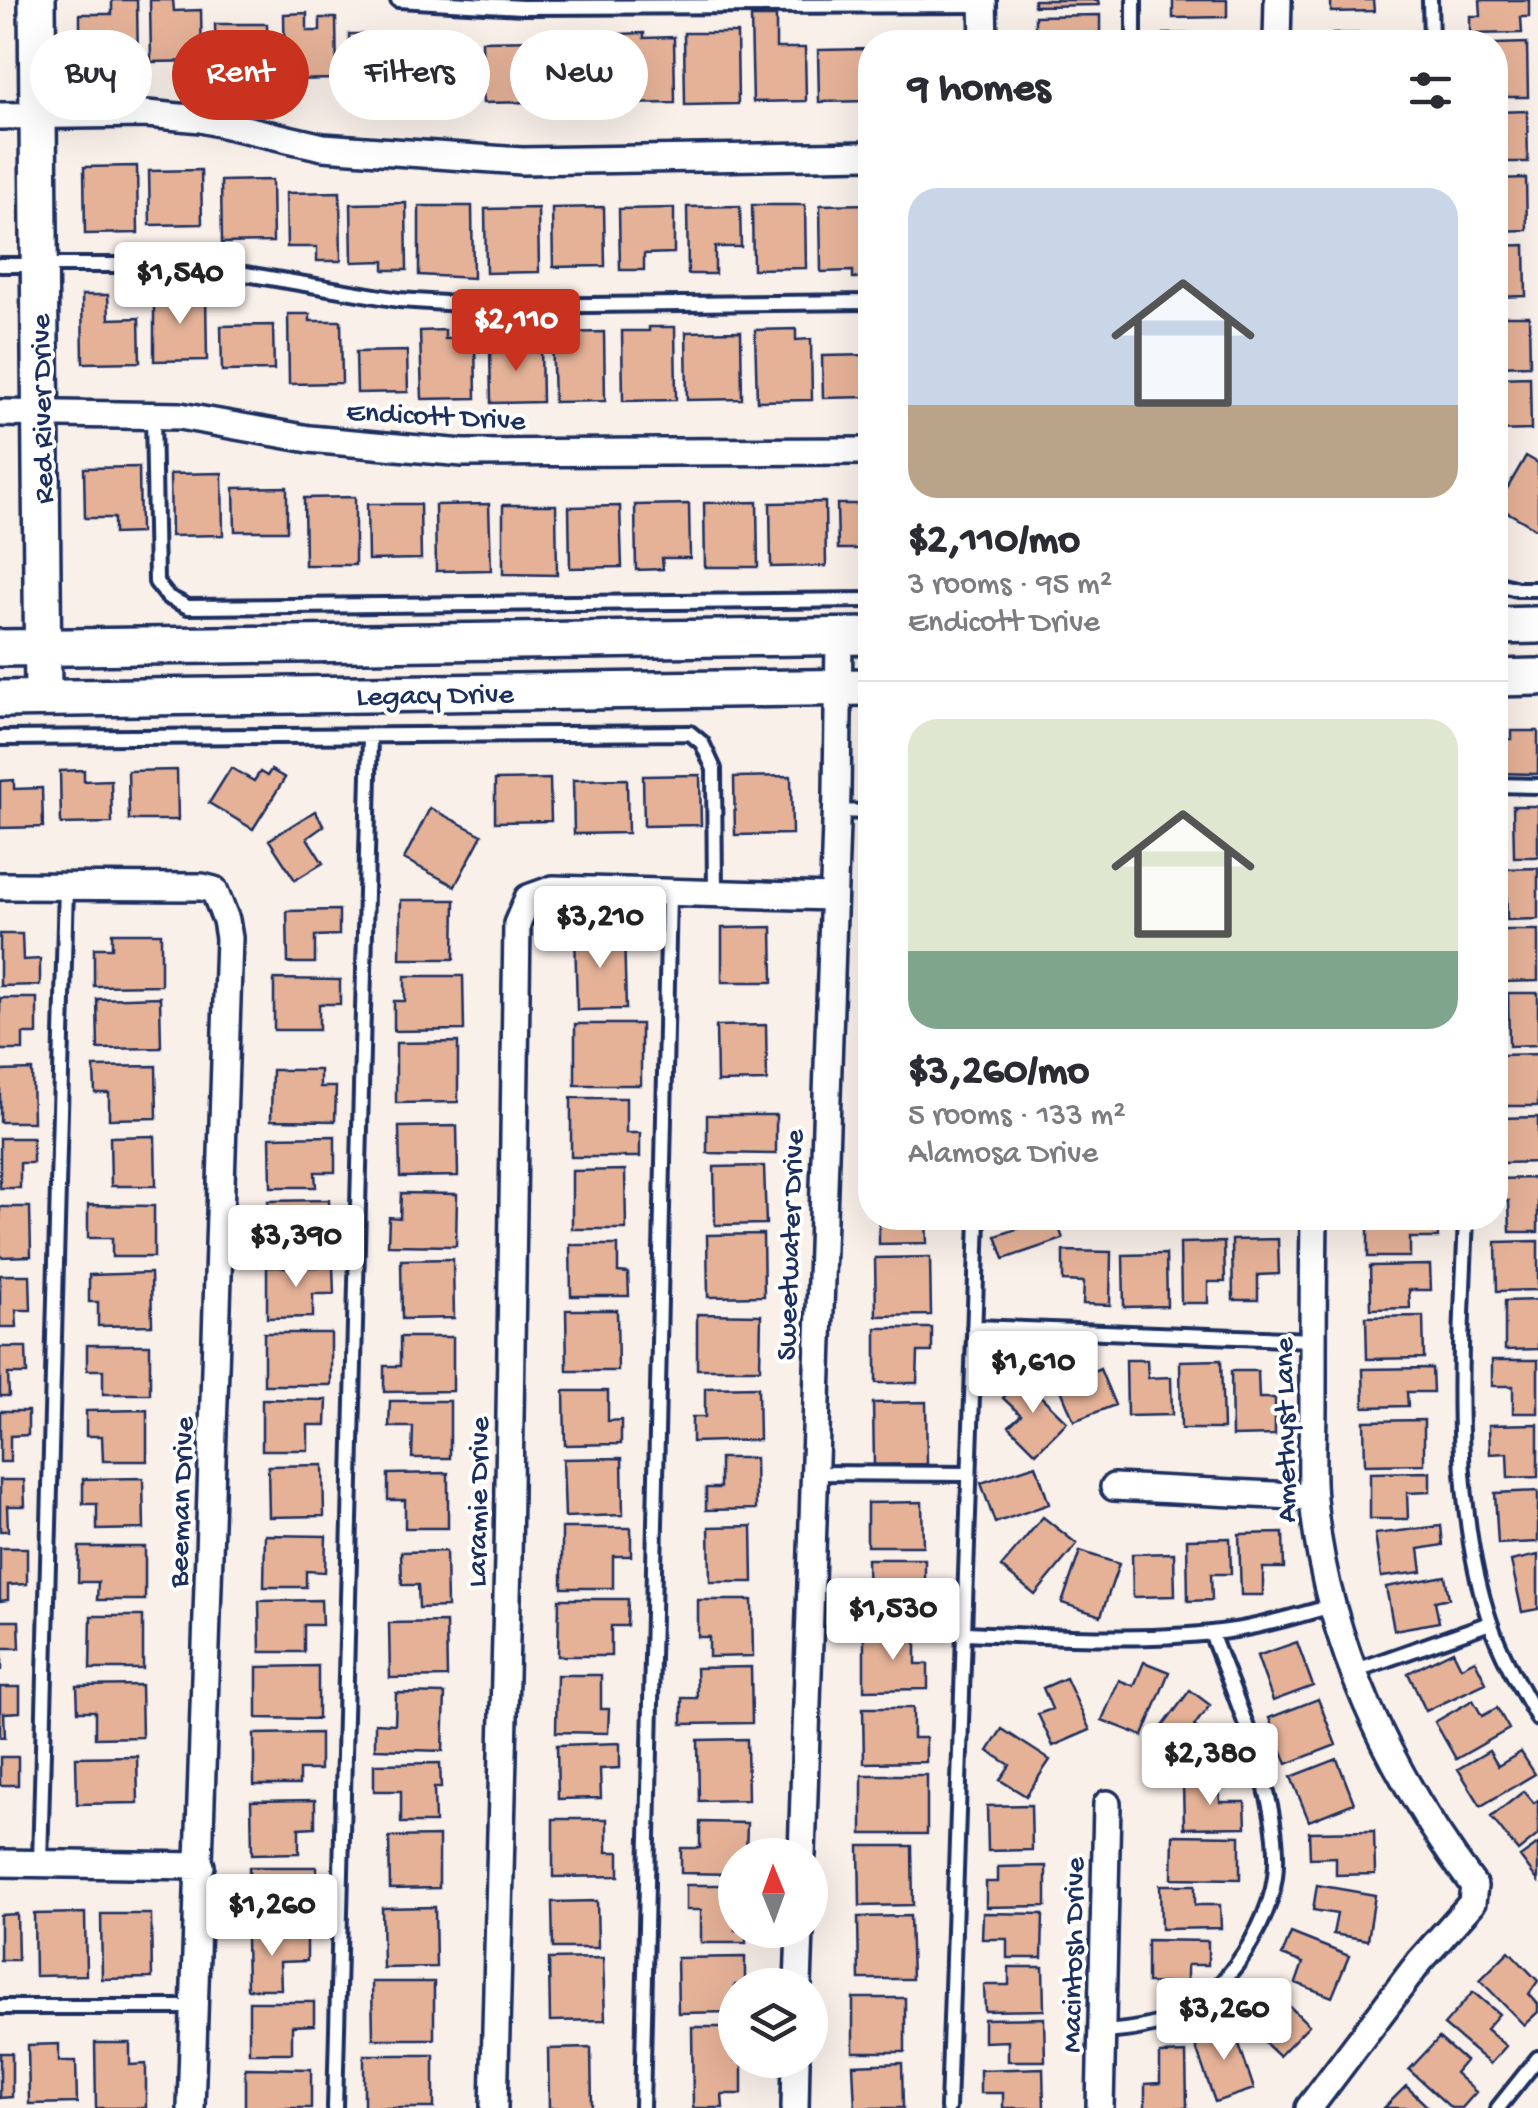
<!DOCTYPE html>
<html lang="en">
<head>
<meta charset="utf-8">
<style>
  body { margin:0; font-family:"Gochi Hand",sans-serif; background:#f2f2f3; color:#2b2b33; height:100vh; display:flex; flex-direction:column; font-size:38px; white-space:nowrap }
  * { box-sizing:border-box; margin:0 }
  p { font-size:32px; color:#7c7c81 }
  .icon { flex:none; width:55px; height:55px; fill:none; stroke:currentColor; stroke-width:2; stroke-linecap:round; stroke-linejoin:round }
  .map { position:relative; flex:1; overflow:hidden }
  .details { position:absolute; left:858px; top:30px; width:650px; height:1200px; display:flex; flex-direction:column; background:#fff; border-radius:40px; box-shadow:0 10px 40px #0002 }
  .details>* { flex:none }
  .guide { position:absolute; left:30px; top:30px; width:678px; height:90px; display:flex; gap:20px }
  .needle { width:65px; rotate:359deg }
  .fabs { position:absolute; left:718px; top:1838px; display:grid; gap:20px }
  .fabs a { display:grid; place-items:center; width:110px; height:110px; border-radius:50%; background:#fff; box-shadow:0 10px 40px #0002; font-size:50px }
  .price { position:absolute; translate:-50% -85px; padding:0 22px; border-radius:10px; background:#fff; color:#222; font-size:32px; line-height:65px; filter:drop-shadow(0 2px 5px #0008) }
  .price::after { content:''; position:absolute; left:50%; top:60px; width:30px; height:22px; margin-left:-15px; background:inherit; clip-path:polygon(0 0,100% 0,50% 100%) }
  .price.current { background:#c8321e; color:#fff }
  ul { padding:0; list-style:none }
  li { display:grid; align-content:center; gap:20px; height:530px; padding:0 50px }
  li+li { border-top:2px solid #e1e1e2 }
  li span { display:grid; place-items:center; height:310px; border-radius:30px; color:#555 }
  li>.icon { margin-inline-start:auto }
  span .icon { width:180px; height:180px; fill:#fffc; stroke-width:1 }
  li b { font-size:42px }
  h2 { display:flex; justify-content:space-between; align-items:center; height:120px; padding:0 50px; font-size:42px }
  .chip { padding:0 35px; border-radius:45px; background:#fff; box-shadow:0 10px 40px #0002; font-size:35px; line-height:90px }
  .chip.current { background:#c8321e; color:#fff }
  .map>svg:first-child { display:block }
  .building { fill:#e5b298; stroke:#1b2f5e; stroke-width:2.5 }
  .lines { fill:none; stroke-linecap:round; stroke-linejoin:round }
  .lane-casing { stroke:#1b2f5e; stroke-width:20 }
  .street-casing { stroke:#1b2f5e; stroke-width:32 }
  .secondary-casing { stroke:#1b2f5e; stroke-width:42 }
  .lane { stroke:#fff; stroke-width:12 }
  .street { stroke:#fff; stroke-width:25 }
  .secondary { stroke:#fff; stroke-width:35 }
  .labels { text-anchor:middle; stroke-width:8; stroke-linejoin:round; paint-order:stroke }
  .street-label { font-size:30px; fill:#1b2f5e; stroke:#fff }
</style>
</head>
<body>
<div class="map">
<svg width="1538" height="2108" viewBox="0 0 1538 2108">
  <rect width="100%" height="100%" fill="#faf0ea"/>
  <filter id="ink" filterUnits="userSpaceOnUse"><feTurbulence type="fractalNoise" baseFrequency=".01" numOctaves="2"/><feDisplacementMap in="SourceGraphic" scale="20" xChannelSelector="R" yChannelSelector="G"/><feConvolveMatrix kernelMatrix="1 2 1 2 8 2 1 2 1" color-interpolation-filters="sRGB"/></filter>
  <g filter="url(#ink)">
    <path class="building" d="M112 0H137L138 64 80 65V14H112Z
      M150 0H173L174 11 201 10 202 61 151 62Z
      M1034 0H1098L1099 5 1034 6Z
      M1173 0H1227V17L1173 18Z
      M1331 0H1373L1374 11 1331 12Z
      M1480 0H1529V17H1521L1522 33 1470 34V16H1481Z
      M307 13V31H320V18H336L337 79 285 80 284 14Z
      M1100 15V42H1035V16Z
      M751 17H776V48H805L806 101 753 102Z
      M215 24H267L268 67 216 68Z
      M644 33V38L674 37 675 103 620 104 619 34Z
      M684 33H737L738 104 685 105Z
      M1228 33V42H1164V34Z
      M1385 33V42H1333V34Z
      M349 34H373V38H403L404 90 350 91Z
      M605 34 606 103 553 104 551 35Z
      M938 38V42H888L887 39Z
      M537 40 538 102 483 103 482 41Z
      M1527 43 1528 97H1495V44Z
      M469 48 470 102 416 103 415 49Z
      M870 49V101L819 102 818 50Z
      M1527 111 1528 162H1495V112Z
      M137 166 138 233 85 234 84 167Z
      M201 170 202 224 150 225 149 171Z
      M1526 178 1527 230 1495 231V179Z
      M272 180 273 242 222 243 221 181Z
      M340 192 341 261H317V247H287L286 193Z
      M406 203 407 270H384V261L352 262 351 204Z
      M870 204V278H853V271L821 272 820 205Z
      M752 205H805L806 268 753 269Z
      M419 206H472L473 278 419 275Z
      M740 206 741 247H715V274H688L687 207Z
      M604 207 605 266 553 267 552 208Z
      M538 208 539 272 486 273 485 209Z
      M674 208V253L644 254V270H620L619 209Z
      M1525 245 1526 296 1495 297V246Z
      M154 293H206L207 360 154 361Z
      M82 295H108L109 319 139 318 140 362 83 363Z
      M288 314H310V321H341L342 383 289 384Z
      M1495 316H1529L1530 365 1495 366Z
      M273 325 274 370 222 371 221 326Z
      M649 327H675L676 400 623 401 622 331H649Z
      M796 329V340L811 339 812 400 757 401 755 330Z
      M445 330V339L475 338 476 398 422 399 420 331Z
      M741 331 742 399 687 400 686 332Z
      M604 332 605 401 554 402 552 333Z
      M541 345 542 402 491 403 490 346Z
      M407 351 408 392 357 393 356 352Z
      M870 355V397L823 398 822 356Z
      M1530 377 1531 430 1495 431V378Z
      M1526 456 1538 463V530L1497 506Z
      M139 467 140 533 114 534V518H85L84 468Z
      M222 473 223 535 171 536 170 474Z
      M287 487V531H235L234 488Z
      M355 497V565H305L304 498Z
      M757 502 758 567H705L704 503Z
      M825 502 826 566 771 567 770 503Z
      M367 504H420L421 559 368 560Z
      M489 504 491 570 436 571 435 505Z
      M689 504 690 558H662L663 569 636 570 635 505Z
      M837 504H870V549H838Z
      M503 505H556L557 575 503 574Z
      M620 506 622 567 570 568 569 507Z
      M1512 731H1538V774L1495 773V739H1512Z
      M231 768 254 781 260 772 267 776 271 770 285 778 253 829 209 803Z
      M84 770V781L111 780 112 823 61 824 60 771Z
      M177 770 178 820H129L128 771Z
      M700 775 701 825 644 826 643 776Z
      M791 776 792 834 735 835 734 777Z
      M550 779 551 821 495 822V780Z
      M627 779 628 833 574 834 573 780Z
      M14 780V789L42 788 43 827 0 828V781Z
      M1513 806H1538V857H1514Z
      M430 808 482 835 455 886 404 859Z
      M315 811 324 826 307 838 323 863 295 880 269 840Z
      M1538 868V919L1507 920 1506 869Z
      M401 900H455L454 959H400Z
      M339 910V935L315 936V963H288L287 911Z
      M772 927 773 982H722V928Z
      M1501 930H1538V981L1502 982Z
      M624 931 626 1009 577 1010 575 932Z
      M112 933H161V985L94 986V948H112Z
      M0 934H22L23 960 40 959V985L0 986Z
      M405 976H463L464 1030 394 1031V1001H405Z
      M274 979 340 980V1004H319V1030H274Z
      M1508 993H1538V1045L1509 1046Z
      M160 997 161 1048 98 1049 97 999Z
      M0 998H37V1034H23V1050H0Z
      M575 1024H641V1085H575Z
      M766 1025 767 1081 717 1082 716 1026Z
      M458 1042V1102L396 1103V1043Z
      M1538 1054V1106H1502L1501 1055Z
      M156 1066 157 1118 109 1119V1093H95L94 1067Z
      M32 1070 33 1122H0V1071Z
      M272 1070H320V1087H336L335 1121 271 1120Z
      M571 1098H626V1133H640V1157H571Z
      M707 1115H776V1154L707 1153Z
      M1538 1117V1162L1503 1163 1502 1118Z
      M457 1126 458 1176 400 1177 399 1127Z
      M155 1136 156 1186H111L110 1137Z
      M335 1136V1172H315L316 1187H271L270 1137Z
      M0 1138H33V1163H20V1188H0Z
      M764 1166 766 1224 715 1225 714 1167Z
      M625 1170 626 1229H572V1171Z
      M1538 1178V1232H1510L1509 1201H1495V1179Z
      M401 1193 457 1194 456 1246 388 1245 389 1217 400 1218Z
      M329 1200 330 1251 275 1252V1232H269L268 1201Z
      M88 1205 154 1206V1257H112V1238H88Z
      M0 1207H30L31 1256 0 1257Z
      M879 1218H926L927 1243 879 1244Z
      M1016 1218H1056L1063 1239 1004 1259 996 1236 1020 1228Z
      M1368 1218H1437L1438 1238H1410V1257H1368Z
      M763 1234 764 1296 708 1297 707 1235Z
      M1278 1239 1279 1274 1258 1275V1300H1233L1232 1240Z
      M1538 1241V1290L1497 1291 1496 1242Z
      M1224 1242 1225 1282H1208V1303H1181L1180 1243Z
      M570 1245H618V1272L628 1273 629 1296H571Z
      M1063 1251 1111 1252 1110 1305 1083 1304 1084 1282 1063 1281Z
      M1166 1254 1167 1306 1124 1307 1123 1255Z
      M930 1257 931 1315 876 1316 875 1258Z
      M453 1259 454 1318 402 1319 401 1260Z
      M1430 1265 1431 1290H1409L1410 1308 1371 1309 1370 1266Z
      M267 1267H333L334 1294H313V1317L267 1318Z
      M151 1273 152 1325 98 1326V1302H89V1275Z
      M0 1275H30L31 1310H16L17 1327H0Z
      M1538 1300V1349L1505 1350V1301Z
      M566 1310H617L618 1371H567Z
      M697 1314 761 1315 760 1369H697Z
      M1423 1316 1424 1358 1367 1359 1366 1317Z
      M876 1328H932V1352H918L917 1383H876Z
      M264 1333H331V1385H264Z
      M400 1337H453V1391L384 1392V1366H400Z
      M87 1345H150V1394H103V1370H87Z
      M0 1347H26L27 1374H8L9 1396H0Z
      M1071 1355 1081 1378 1100 1369 1115 1405 1074 1421 1050 1363Z
      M1126 1360H1147L1148 1378 1171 1377 1172 1415 1127 1416Z
      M1221 1360 1223 1429H1181L1180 1361Z
      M1492 1360H1538V1413H1513V1386H1492Z
      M1432 1368 1433 1392H1407L1408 1406 1364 1407 1363 1369Z
      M1231 1371H1258L1259 1398H1275V1435L1232 1436Z
      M1022 1378 1067 1422 1036 1453 1009 1426 1021 1415 1003 1398Z
      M758 1387 759 1440 692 1442V1417H705V1388Z
      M564 1391H608V1421L621 1420V1444L565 1445Z
      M262 1399 327 1400 326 1425H308V1450H262Z
      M390 1401H450V1458H412L413 1427H389Z
      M926 1402 927 1464 874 1465 873 1403Z
      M147 1410V1461H103L102 1436H86V1411Z
      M0 1411H28V1435L10 1436V1462H0Z
      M1424 1420V1464L1365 1465 1364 1421Z
      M1538 1424V1477L1508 1478 1507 1453 1490 1454 1489 1425Z
      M622 1458 623 1515 565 1517 563 1459Z
      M720 1458H755L756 1509 706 1510V1488H720Z
      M323 1465 324 1516 269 1517 268 1466Z
      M1036 1465 1049 1504 995 1523 981 1483Z
      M1430 1472V1492L1407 1493 1408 1519H1370V1473Z
      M448 1473V1528H405V1500H388V1474Z
      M143 1478 144 1529 97 1530V1504H83V1479Z
      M0 1480H24L25 1506H7L8 1531H0Z
      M1538 1491V1542L1498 1544 1495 1493Z
      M922 1502 923 1546H867V1503Z
      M1043 1517 1077 1544 1035 1595 1001 1567Z
      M752 1526 753 1582H710L709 1527Z
      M1441 1526 1443 1545 1419 1549 1422 1572 1381 1577 1375 1534Z
      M562 1528H631V1556H613V1588H562Z
      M1283 1533 1284 1568H1263V1595H1241L1239 1534Z
      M265 1535 326 1536 325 1572 306 1571V1587H264Z
      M1230 1538 1231 1574H1211L1212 1600 1188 1601 1187 1539Z
      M79 1547H145V1600H97L98 1582H78Z
      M0 1548H27V1584L8 1585V1600L0 1601Z
      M446 1551 447 1607 419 1608 418 1585H402L401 1552Z
      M1080 1551 1119 1564 1101 1616 1062 1603Z
      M1174 1553 1175 1596 1133 1597 1132 1554Z
      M1538 1555V1609L1522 1612 1511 1561Z
      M867 1559H925V1584H918L919 1619H868Z
      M1445 1576 1449 1598 1435 1601 1439 1622 1394 1630 1386 1587Z
      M559 1599H628L627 1626H611V1656H558Z
      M321 1600 322 1625H304V1652H260L259 1601Z
      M698 1600H752L753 1656 709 1657V1637H698Z
      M91 1616H143V1669H90Z
      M0 1621H19L20 1648H2V1671Z
      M446 1622 447 1677 390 1678 389 1623Z
      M864 1634H916V1664H928V1689L864 1690Z
      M1297 1642 1313 1686 1273 1701 1257 1656Z
      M1453 1651 1461 1667 1475 1660 1486 1683 1426 1711 1408 1673Z
      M1144 1662 1169 1672 1143 1736 1102 1720 1119 1680 1134 1686Z
      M318 1666V1719L257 1718V1667Z
      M751 1667 752 1723 682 1724V1698H697L696 1668Z
      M557 1675H601V1709H609L608 1733 556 1732Z
      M1066 1678 1090 1730 1053 1746 1038 1714 1052 1709 1043 1688Z
      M141 1685 142 1737 95 1738V1711H78L77 1686Z
      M0 1687H20V1712L4 1713 5 1737H0Z
      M1190 1690 1210 1705 1194 1726 1209 1737 1187 1766 1152 1741Z
      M396 1693 445 1694 443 1751 375 1749V1723L395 1724Z
      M1318 1699 1336 1745 1287 1764 1269 1718Z
      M1473 1700 1482 1716 1497 1708 1509 1729 1456 1759 1435 1722Z
      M863 1708H913V1738H926V1762L864 1763Z
      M1002 1729 1050 1760 1026 1796 1000 1780 1010 1765 988 1751Z
      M320 1733V1770H299V1785H254V1734Z
      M747 1739 748 1800 699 1801 698 1740Z
      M620 1743V1768L600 1769 601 1798 558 1799 557 1745Z
      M1489 1751 1498 1766 1521 1752 1535 1774 1481 1806 1458 1769Z
      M137 1756 138 1803 77 1804 76 1757Z
      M0 1757H18V1785H0Z
      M1337 1759 1354 1803 1309 1821 1291 1777Z
      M440 1763 441 1788H434L435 1823H401V1791H374V1764Z
      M862 1775H927V1834H862Z
      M1219 1782 1220 1802H1245L1246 1827 1184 1828 1183 1783Z
      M1524 1791 1534 1803 1538 1800V1835L1518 1851 1491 1817Z
      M315 1800V1827L299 1828V1853L252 1854 251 1801Z
      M1031 1805 1032 1850 988 1851 987 1806Z
      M553 1819H607V1852H619V1876L553 1877Z
      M700 1822 747 1823 746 1855H735V1874L681 1873V1848H700Z
      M1374 1831 1375 1874 1336 1875V1857L1310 1858 1309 1832Z
      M1173 1835 1240 1836V1879L1172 1878Z
      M439 1836V1888L390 1889 389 1837Z
      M1538 1844V1881L1520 1857Z
      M859 1846H912L913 1905 860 1906Z
      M1046 1866V1906L986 1907V1882H998V1867Z
      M249 1867H317V1902H297V1919H249Z
      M686 1885H735V1930H746V1943H701V1910H686Z
      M1160 1885H1195V1905H1220L1221 1928 1161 1929Z
      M1317 1885 1375 1895 1368 1940 1333 1934 1337 1914 1313 1910Z
      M597 1901 598 1948H553L552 1902Z
      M435 1907 436 1967 383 1968 382 1908Z
      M85 1913 86 1975 35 1976 34 1914Z
      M983 1913 1043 1914 1042 1958H1007V1939H982Z
      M17 1914 18 1960H0V1915Z
      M101 1914H151L152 1978 102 1979Z
      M910 1916 912 1979H859L858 1917Z
      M1291 1933 1349 1956 1332 1997 1296 1983 1303 1963 1282 1955Z
      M246 1937H307V1961L280 1962 281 1989H247Z
      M1147 1940 1208 1941V1965H1187V1984L1147 1983Z
      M1509 1951 1538 1981 1529 1994 1538 2004V2012L1524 2025 1480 1980Z
      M745 1957V1985H735V2012L678 2013 677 1958Z
      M603 1958 605 2020 550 2021 549 1959Z
      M1009 1967H1043L1044 2010 985 2011 984 1985H1009Z
      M372 1982H434V2039H373Z
      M1473 1992 1499 2014 1486 2029 1506 2046 1490 2064 1444 2025Z
      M1252 1994 1270 2012 1282 1999 1309 2025 1279 2056 1233 2013Z
      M853 1998H905V2052H853Z
      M249 2002H314V2025L292 2026V2053H249Z
      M1044 2018 1045 2061H1008V2041L984 2042V2019Z
      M1231 2020 1254 2089 1215 2102 1194 2042 1212 2036 1209 2028Z
      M692 2027H735V2060H742V2094H722L723 2108H693Z
      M1439 2038 1465 2061 1455 2073 1476 2092 1462 2108H1451L1409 2070Z
      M95 2043H130V2065L146 2064V2108H96Z
      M59 2044V2061H76L77 2103 29 2104 28 2045Z
      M591 2048 592 2108H549L548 2049Z
      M0 2053H12V2097L0 2098Z
      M1186 2053 1187 2108H1145V2084L1160 2083V2054Z
      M364 2055H434V2108H364Z
      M902 2063 903 2108H855L853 2065Z
      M245 2068 311 2069V2108H245Z
      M1043 2068 1044 2108H1003V2093H980V2070Z
      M1406 2086 1429 2108H1384Z"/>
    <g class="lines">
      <g class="lane-casing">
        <path id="lane" d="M398 0 522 7 983 5
          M1134 0V42
          M1430 0 1431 42
          M0 265H193L399 300 491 306 870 302
          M153 414 156 582 168 597 188 607 870 600
          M1495 583 1517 589H1538
          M0 738 690 733 702 743 714 769 715 894
          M1495 785 1538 786
          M836 811 870 812
          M1466 1218C1461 1344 1449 1501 1490 1622 1501 1655 1521 1689 1538 1719
          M974 1327 1313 1340
          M812 1473 969 1474
          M964 1633C1053 1636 1146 1643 1235 1630 1268 1625 1301 1614 1333 1606
          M1354 1671 1490 1623
          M40 1863 66 886
          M0 2007H196
          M1102 2032C1157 2029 1193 2018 1229 1974 1250 1949 1271 1910 1275 1877 1284 1805 1236 1700 1211 1633
          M335 2108 370 736
          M642 2108 669 893
          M948 2108 978 1218
          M1498 2108 1538 2058"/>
      </g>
      <g class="street-casing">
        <path id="street" d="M983 0 984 42
          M1277 42 1278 0
          M0 116 147 114 201 119 323 147 522 161 870 155
          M0 413 180 416 309 439 463 453 870 451
          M0 886 202 887 214 890 226 920 229 938 191 2108
          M1114 1487 1312 1497
          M802 1855 837 793 839 637
          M0 1863 201 1866
          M798 1985 800 1930
          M494 2108 508 1558 517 924 528 898 553 889 833 897
          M795 2108 796 2060
          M1100 2108 1107 1804
          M1309 2108 1420 1961 1472 1903 1474 1886C1390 1774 1325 1640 1313 1498 1310 1469 1313 1437 1313 1407 1313 1344 1313 1281 1314 1218"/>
      </g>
      <g class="secondary-casing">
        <path id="secondary" d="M37 0 43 698
          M1495 626 1538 625
          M0 648 870 636
          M1495 678 1538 677
          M0 699 870 687"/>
      </g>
      <use href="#lane" class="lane"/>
      <use href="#street" class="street"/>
      <use href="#secondary" class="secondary"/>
    </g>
  </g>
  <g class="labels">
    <g class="street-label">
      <text transform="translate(40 409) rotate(-91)" y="10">Red River Drive</text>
      <text transform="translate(436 414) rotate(3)" y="10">Endicott Drive</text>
      <text transform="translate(435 693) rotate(-1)" y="10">Legacy Drive</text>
      <text transform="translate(788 1245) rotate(-88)" y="10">Sweetwater Drive</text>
      <text transform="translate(1283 1430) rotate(-91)" y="10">Amethyst Lane</text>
      <text transform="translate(179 1502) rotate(-88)" y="10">Beeman Drive</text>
      <text transform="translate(476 1502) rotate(-89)" y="10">Laramie Drive</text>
      <text transform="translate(1071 1955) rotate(-89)" y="10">Macintosh Drive</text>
    </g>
  </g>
</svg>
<div class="fabs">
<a><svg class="needle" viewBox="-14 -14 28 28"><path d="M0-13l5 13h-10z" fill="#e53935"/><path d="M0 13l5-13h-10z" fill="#7c7c81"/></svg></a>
<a><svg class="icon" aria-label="layers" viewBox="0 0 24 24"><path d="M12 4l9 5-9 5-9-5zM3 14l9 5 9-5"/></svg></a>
</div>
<b class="price" style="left:180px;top:327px">$1,540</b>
<b class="price current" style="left:516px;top:374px">$2,110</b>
<b class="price" style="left:600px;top:971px">$3,210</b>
<b class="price" style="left:296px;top:1290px">$3,390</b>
<b class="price" style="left:1033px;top:1416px">$1,610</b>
<b class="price" style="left:893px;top:1663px">$1,530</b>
<b class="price" style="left:1210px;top:1808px">$2,380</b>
<b class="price" style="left:272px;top:1959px">$1,260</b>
<b class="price" style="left:1224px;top:2063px">$3,260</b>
<div class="guide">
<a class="chip">Buy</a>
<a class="chip current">Rent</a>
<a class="chip">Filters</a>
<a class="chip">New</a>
</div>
<section class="details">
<h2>9 homes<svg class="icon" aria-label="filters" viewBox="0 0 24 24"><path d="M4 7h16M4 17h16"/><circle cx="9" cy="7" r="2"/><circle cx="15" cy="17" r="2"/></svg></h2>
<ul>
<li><span style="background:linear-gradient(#c9d6e8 70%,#b9a48a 0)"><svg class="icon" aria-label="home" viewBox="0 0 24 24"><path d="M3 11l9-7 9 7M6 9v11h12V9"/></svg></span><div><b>$2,110/mo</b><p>3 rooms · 95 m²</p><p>Endicott Drive</p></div></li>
<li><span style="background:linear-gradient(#dfe7d0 75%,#7fa58c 0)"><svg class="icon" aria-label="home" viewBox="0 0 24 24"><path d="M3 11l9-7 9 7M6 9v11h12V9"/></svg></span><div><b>$3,260/mo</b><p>5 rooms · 133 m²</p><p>Alamosa Drive</p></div></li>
</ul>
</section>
</div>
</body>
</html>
